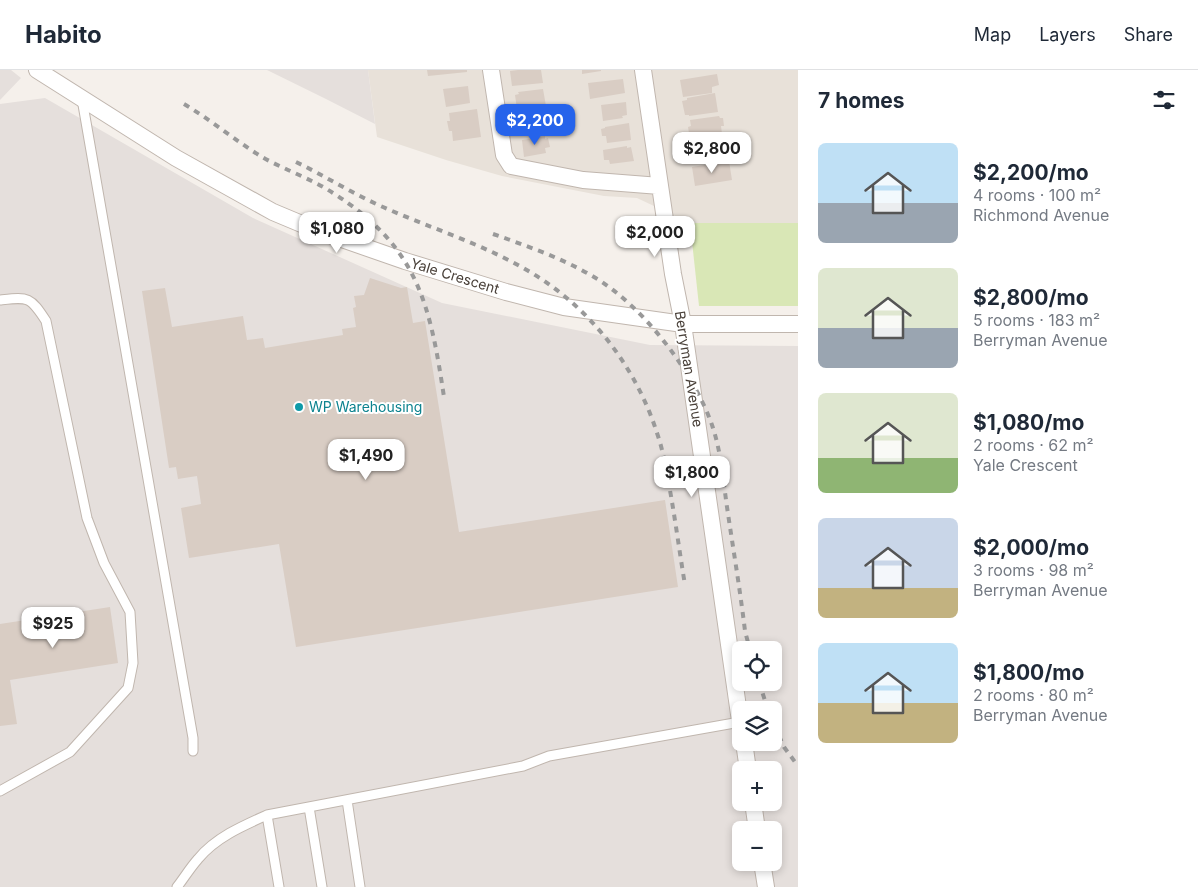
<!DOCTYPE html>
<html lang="en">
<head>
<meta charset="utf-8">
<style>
  body { margin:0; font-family:Inter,sans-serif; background:#f2f2f3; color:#1f2937; height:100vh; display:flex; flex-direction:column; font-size:19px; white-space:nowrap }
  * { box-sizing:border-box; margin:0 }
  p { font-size:16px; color:#747a83 }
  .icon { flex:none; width:28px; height:28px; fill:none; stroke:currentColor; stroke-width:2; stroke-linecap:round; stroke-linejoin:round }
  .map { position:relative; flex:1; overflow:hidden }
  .details { display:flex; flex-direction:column; background:#fff; width:400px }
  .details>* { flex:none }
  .controls { position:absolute; left:732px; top:571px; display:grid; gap:10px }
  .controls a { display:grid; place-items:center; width:50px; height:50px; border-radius:8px; background:#fff; box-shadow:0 2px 8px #0003; font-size:25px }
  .price { position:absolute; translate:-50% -42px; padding:0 11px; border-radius:10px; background:#fff; color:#222; font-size:16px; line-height:32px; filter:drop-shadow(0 1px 2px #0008) }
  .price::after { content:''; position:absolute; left:50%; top:30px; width:15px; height:11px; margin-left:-8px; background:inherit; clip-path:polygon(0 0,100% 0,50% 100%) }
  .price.selected { background:#2563eb; color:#fff }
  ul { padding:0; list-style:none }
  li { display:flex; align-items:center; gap:15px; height:125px; padding:0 20px }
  li span { display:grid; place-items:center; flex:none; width:140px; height:100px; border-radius:8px; color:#555 }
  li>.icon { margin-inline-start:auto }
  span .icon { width:60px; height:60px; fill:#fffc; stroke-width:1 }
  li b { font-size:21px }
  h2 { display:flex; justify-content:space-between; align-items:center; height:60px; padding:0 20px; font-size:21px }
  header { display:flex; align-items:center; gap:30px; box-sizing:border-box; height:70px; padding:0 25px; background:#fff; border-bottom:1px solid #e0e1e3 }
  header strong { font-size:24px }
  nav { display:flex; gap:28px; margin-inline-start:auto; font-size:18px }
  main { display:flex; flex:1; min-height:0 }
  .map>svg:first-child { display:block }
  .residential { fill:#e8e1d9 }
  .industrial { fill:#e5dfdc; fill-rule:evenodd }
  .green { fill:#d9e7b6 }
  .building { fill:#d9cdc4 }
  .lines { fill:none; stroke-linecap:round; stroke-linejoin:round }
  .lane-casing { stroke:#c0b6ae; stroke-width:11 }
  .street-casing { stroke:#c0b6ae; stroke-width:18 }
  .lane { stroke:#fff; stroke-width:9 }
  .street { stroke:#fff; stroke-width:16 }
  .rail { stroke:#999; stroke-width:4; stroke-dasharray:6 6; stroke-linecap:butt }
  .culture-dot { fill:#0f9aa8; stroke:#fff; stroke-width:2 }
  .labels { text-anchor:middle; stroke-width:4; stroke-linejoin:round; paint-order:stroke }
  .street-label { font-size:14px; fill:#494039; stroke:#fff }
  .culture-label { font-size:14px; fill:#0d838f; stroke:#fff; text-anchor:start }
</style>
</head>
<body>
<header>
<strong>Habito</strong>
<nav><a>Map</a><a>Layers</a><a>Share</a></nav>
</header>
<main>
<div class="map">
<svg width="798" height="817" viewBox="0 0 798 817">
  <rect width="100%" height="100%" fill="#f5f0eb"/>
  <path class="residential" d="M368 0H798V153H690L637 128 604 126 502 106 446 90 377 67Z"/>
  <path class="industrial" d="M0 0H11L21 8 0 30Z
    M267 0H368L375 54 326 29Z
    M45 28 253 148 442 233 650 275 798 276V817H0V34ZM741 580H774V612H741ZM741 640H774V672H741ZM741 700H774V732H741ZM741 760H774V792H741Z"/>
  <path class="green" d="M690 153H798V236H699Z"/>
  <path class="building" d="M427 0H467V2L428 6Z
    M518 0H541L543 13 512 16 510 1Z
    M582 0H601V1L582 4Z
    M717 4 719 15 712 17V23L683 27 680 10Z
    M623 9 625 23 590 29 588 13Z
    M468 16 470 33 446 37 443 19Z
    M543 19 546 36 517 39 515 25 519 24 518 22Z
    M715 23 718 42 689 46V45H685L682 31 687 30V28Z
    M626 32 627 45 622 46 623 48 603 51 601 35Z
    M543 38 545 58 523 61 520 41Z
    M477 39 481 67 453 71 452 61H449L447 51H450L449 43Z
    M719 46 720 48H723L724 56H721L722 64 693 68 692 62 689 63 688 57 691 56 690 50Z
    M629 53 631 70 607 73 606 66H602L601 59 605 58V57Z
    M723 65 724 70 730 69 732 79 717 81V83L693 87 690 69Z
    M545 66V69L548 68 550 77 545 78 546 83 524 87 522 70Z
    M627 76V78L631 77 634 91 610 94 609 90H604L603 80Z
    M729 91 732 110 695 116 692 97Z
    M370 208 401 218 407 217 413 253 425 251 459 462 665 430 678 517 296 577 279 474 189 488 181 438 201 434 197 406 178 409 176 397 169 398 142 221 165 218 172 257 243 246 247 270 263 268 265 278 343 265 342 259 356 257 353 238 356 237 354 226 364 225Z
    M110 537 118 593 10 610 17 654 0 656V554Z"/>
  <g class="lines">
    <g class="lane-casing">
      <path id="lane" d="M82 29 193 668V681
        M0 230C28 227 30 226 46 251L87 448 104 493 130 542 133 593 128 618 70 682 0 721
        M347 730 360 817
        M309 737 322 817
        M267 745 279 817
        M177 817C184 808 190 798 198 789 215 768 242 756 267 745L523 696 549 686 740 652"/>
    </g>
    <g class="street-casing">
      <path id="street" d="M37 0 176 88 273 142 316 160 405 191 506 222 564 237 683 254H798
        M491 0 504 85 511 96 583 110 660 116
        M643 0 673 204 683 254 741 658
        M744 672 748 700
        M753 732 757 760
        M762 792 766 817"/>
    </g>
    <use href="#lane" class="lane"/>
    <use href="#street" class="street"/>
    <path class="rail" d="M184 34C211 50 236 71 262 87 285 100 312 109 333 123 418 177 430 234 444 327
      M296 92C325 106 353 124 383 137 430 158 480 173 525 199 587 234 635 294 657 363 664 383 667 404 671 426 676 455 680 485 685 515
      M493 164C527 176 562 188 594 207 643 236 693 301 712 355 721 381 723 409 727 437 733 478 740 519 745 561L750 580
      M759 612 768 640
      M774 655 784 677 798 696"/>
  </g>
  <circle class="culture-dot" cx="299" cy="337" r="5"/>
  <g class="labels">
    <g class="street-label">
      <text transform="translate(455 206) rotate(17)" y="5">Yale Crescent</text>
      <text transform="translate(689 299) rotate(81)" y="5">Berryman Avenue</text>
    </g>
    <g class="culture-label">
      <text x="309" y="342">WP Warehousing</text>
    </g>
  </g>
</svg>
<div class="controls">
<a><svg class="icon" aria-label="locate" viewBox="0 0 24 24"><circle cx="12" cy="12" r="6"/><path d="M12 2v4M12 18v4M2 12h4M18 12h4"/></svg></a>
<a><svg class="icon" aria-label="layers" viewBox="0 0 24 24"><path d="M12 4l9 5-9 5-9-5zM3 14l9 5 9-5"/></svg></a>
<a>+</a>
<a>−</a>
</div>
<b class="price selected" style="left:535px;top:76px">$2,200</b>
<b class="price" style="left:712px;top:104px">$2,800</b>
<b class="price" style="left:337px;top:184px">$1,080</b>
<b class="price" style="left:655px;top:188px">$2,000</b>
<b class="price" style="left:366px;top:411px">$1,490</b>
<b class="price" style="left:692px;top:428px">$1,800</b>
<b class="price" style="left:53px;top:579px">$925</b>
</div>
<section class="details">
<h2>7 homes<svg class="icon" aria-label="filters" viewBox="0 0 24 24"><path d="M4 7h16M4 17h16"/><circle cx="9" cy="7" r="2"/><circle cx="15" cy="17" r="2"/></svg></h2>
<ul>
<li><span style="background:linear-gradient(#bfe0f5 60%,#9aa5b1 0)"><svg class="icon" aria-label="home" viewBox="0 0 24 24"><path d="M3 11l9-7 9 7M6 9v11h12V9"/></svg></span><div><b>$2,200/mo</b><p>4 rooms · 100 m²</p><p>Richmond Avenue</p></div></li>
<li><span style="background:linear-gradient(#dfe7d0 60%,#9aa5b1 0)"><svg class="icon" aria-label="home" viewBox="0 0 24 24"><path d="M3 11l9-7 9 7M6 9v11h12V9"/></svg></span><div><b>$2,800/mo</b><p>5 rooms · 183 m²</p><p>Berryman Avenue</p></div></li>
<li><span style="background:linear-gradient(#dfe7d0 65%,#8fb573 0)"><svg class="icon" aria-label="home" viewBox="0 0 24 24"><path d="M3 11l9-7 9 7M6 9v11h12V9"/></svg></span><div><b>$1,080/mo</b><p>2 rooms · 62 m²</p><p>Yale Crescent</p></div></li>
<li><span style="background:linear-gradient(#c9d6e8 70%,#c2b280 0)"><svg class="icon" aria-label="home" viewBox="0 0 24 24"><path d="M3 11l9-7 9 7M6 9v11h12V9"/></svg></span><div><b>$2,000/mo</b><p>3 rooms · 98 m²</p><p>Berryman Avenue</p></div></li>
<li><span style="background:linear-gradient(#bfe0f5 60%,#c2b280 0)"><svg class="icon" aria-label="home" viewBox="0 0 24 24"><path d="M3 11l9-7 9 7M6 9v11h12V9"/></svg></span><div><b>$1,800/mo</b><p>2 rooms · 80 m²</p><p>Berryman Avenue</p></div></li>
</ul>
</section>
</main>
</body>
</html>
